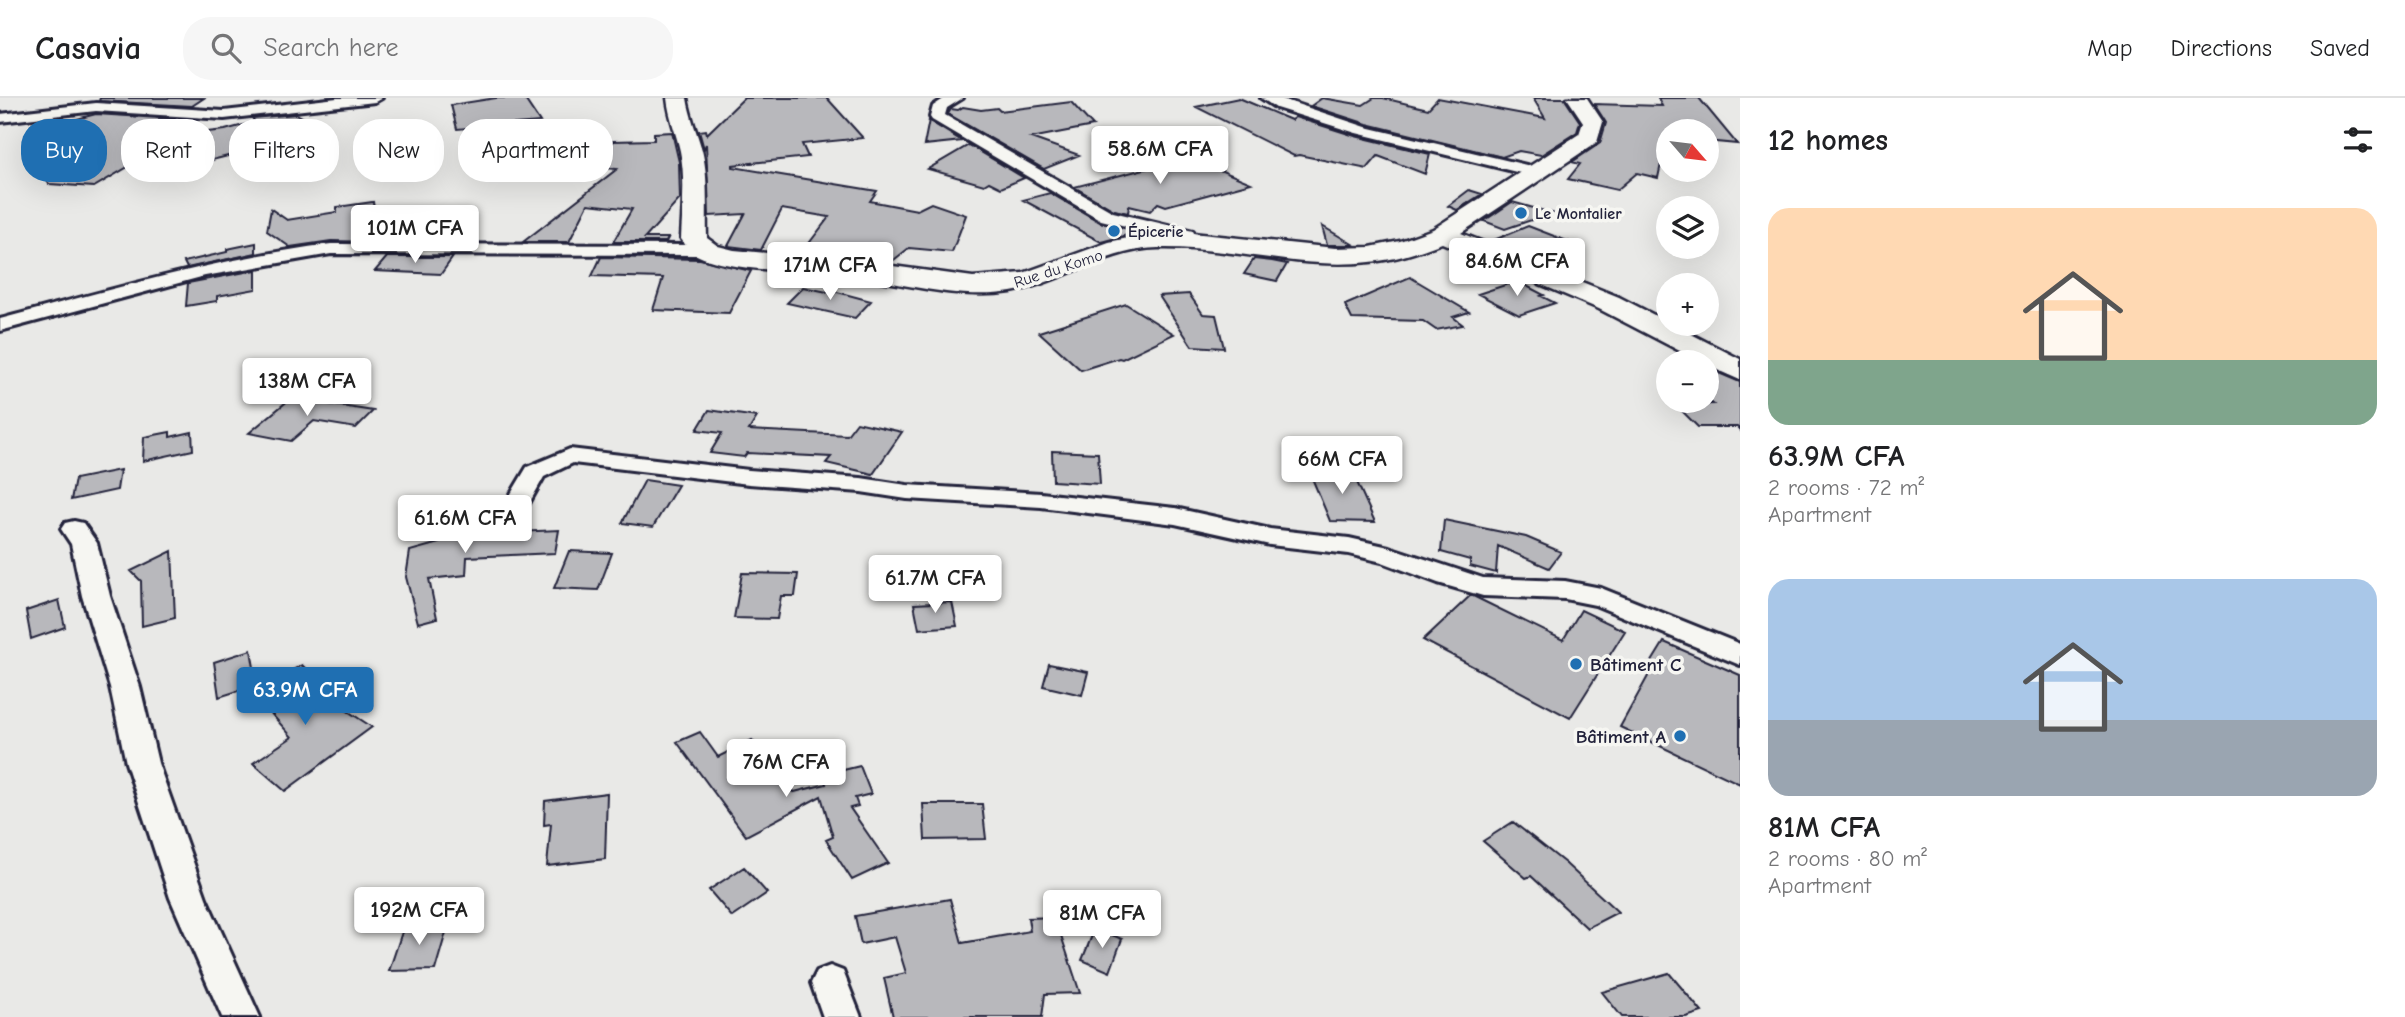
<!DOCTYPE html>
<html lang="en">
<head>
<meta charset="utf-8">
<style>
  body { margin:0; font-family:"Comic Neue",sans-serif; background:#f6f6f6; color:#202124; height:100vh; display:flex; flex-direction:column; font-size:26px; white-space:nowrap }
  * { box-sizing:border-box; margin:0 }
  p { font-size:23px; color:#757577 }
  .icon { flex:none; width:38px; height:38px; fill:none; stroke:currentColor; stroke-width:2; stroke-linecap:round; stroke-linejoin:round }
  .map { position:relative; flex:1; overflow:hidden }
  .sheet { display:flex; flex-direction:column; background:#fff; width:665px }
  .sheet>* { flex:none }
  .top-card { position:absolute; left:21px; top:21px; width:665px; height:63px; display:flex; gap:14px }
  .needle { width:46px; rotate:118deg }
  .tools { position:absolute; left:1656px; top:21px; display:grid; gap:14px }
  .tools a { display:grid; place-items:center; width:63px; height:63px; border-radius:50%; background:#fff; box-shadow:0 7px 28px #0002; font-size:35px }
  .price { position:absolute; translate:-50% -60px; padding:0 16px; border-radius:7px; background:#fff; color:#222; font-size:23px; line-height:46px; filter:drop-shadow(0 2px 4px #0008) }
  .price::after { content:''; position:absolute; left:50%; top:42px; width:21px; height:16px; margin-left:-10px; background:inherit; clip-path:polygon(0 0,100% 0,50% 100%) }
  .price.selected { background:#1f6fb2; color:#fff }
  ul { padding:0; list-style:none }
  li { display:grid; align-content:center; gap:14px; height:371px; padding:0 28px }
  li span { display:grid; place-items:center; height:217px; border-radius:21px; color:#555 }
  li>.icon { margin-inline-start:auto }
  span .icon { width:126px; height:126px; fill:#fffc; stroke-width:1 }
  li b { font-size:30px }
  h2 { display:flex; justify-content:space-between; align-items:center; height:84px; padding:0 28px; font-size:30px }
  .tag { padding:0 24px; border-radius:28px; background:#fff; box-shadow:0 7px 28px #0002; font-size:24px; line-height:63px }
  .tag.selected { background:#1f6fb2; color:#fff }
  header { display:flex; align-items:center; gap:42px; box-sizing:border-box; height:98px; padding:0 35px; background:#fff; border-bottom:2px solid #e0e0e0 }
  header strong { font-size:33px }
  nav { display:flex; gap:38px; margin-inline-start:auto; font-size:24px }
  .search { width:490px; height:63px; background:#f6f6f6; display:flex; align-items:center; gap:18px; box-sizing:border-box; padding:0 24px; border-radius:28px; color:#757577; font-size:26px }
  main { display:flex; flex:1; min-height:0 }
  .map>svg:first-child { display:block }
  .building { fill:#b8b8bc; stroke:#22223b; stroke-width:2 }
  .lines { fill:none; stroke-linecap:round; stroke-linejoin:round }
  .street-casing { stroke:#22223b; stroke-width:6 }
  .secondary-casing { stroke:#22223b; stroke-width:5 }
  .street { fill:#f6f6f2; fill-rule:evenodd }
  .secondary { fill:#f6f6f2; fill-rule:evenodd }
  .poi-dot { fill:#1f6fb2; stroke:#f6f6f2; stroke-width:2.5 }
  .labels { text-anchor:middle; stroke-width:7; stroke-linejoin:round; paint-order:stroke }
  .far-poi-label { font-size:16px; font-weight:bold; fill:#22223b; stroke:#f6f6f2; text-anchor:start }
  .far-street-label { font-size:16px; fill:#22223b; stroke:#f6f6f2 }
  .poi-label { font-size:19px; font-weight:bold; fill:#22223b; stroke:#f6f6f2; text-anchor:start }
</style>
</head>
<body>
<header>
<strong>Casavia</strong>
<div class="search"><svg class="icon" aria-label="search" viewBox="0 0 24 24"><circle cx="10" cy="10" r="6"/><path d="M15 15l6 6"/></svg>Search here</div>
<nav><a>Map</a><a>Directions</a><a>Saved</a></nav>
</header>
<main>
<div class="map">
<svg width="1740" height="919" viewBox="0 0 1740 919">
  <rect width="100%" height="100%" fill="#e9e9e7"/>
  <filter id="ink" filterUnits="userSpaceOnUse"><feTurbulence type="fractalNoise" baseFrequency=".0143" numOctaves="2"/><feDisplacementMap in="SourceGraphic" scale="14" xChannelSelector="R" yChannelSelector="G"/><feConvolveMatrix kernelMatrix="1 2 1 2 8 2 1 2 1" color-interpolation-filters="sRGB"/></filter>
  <g filter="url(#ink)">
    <path class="building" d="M100 0H204L192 8 99 3Z
      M496 0H524L540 24 457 31 451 7Z
      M744 0H827L863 40 802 46 808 59 733 67V69L877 93 870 103 917 112 931 105 966 117 952 154 909 150 890 165 807 148 829 119 782 111 761 152 728 148 745 116 709 118 706 46 704 51 699 33 706 32 707 36Z
      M1239 0 1291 22 1295 19 1355 38 1430 56 1425 76 1378 58 1367 71 1299 57 1294 58 1196 9Z
      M1322 0 1363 7 1374 0H1383L1428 11 1438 0 1545 20 1533 0H1564L1580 24 1577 34 1541 57 1519 53 1502 59 1367 26 1311 8Z
      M1658 0H1699L1737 46 1706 43V33H1668L1658 80 1637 75 1617 92 1568 81 1580 66 1572 64 1600 45 1606 25 1594 6 1662 8Z
      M1071 4 1093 28 1031 40 1079 57 1044 71 948 16 951 11 958 12 963 9 981 12 997 10 1000 13Z
      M96 16 175 21 162 29 149 30 131 67 94 89 49 86 32 60 61 54 65 24Z
      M296 16 317 27 264 46 268 48 184 69 181 37 225 32 255 24 252 20Z
      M929 22 931 24 962 43 924 47Z
      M672 34 679 64 680 101 645 140H668L666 144H613L632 111 588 106 569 144H523L617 71 591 69 613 43 654 42V35Z
      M969 47 1024 80 1001 90 989 84 984 87 928 71Z
      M1183 61 1203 71 1215 70 1251 85 1166 108 1158 105 1150 113 1129 108 1128 115 1114 112 1074 89Z
      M1469 92 1482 96 1457 112 1448 108Z
      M1050 95 1100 124 1128 131 1127 137 1101 144 1023 102Z
      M373 104 374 111 395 110 377 144 331 143 290 149 267 133 271 111 287 122 337 114V109Z
      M1512 104 1552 115 1505 131 1484 123Z
      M1322 128 1354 147H1327Z
      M1528 128 1575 146 1537 163 1507 151 1511 149 1494 142Z
      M405 137 467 139 463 144H400Z
      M256 145V155L187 170 184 164 227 154V151Z
      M387 159H453L441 176 375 173Z
      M601 159 700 161 751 173 729 215 653 212 663 180 592 178Z
      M1254 161 1272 163 1287 166 1277 183 1244 176Z
      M256 172V191L217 198V203L186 208 188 185Z
      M1410 179 1469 214 1453 219 1463 227 1436 232 1423 223 1352 221 1345 207Z
      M1517 183 1544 197 1541 198 1555 205 1519 217 1478 196Z
      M803 189 827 194 830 192 871 203 855 220 787 205Z
      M1189 196 1203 216 1216 217 1224 250 1192 248 1159 198Z
      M1126 206 1174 236 1122 261 1119 260 1081 272 1039 234Z
      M1714 273 1740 284V332L1737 329H1698L1676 307 1713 306 1706 300V275Z
      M298 299 331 304 328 306 373 313 356 330 314 323 291 343 249 335 290 301Z
      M709 312 757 319 749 332 847 337 857 324 902 334 873 376 826 365 831 359 747 355 744 359 710 355 722 335 697 332Z
      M170 334V339L192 334 193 352 143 363 144 339Z
      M1052 353 1098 355 1100 386 1053 383Z
      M120 372 117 392 71 402 75 381Z
      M1309 373H1352L1375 424 1330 423Z
      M645 382 678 387 653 429 622 425Z
      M478 414 474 436 559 432 555 455 467 459 466 477 429 481 437 520 418 525 406 479 410 453 439 445 444 417Z
      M1444 422 1526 439 1561 454 1549 470 1498 448 1496 475 1470 468V462L1441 454Z
      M172 453 175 520 142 528 141 483 131 473Z
      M569 453 612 455 598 492 554 490Z
      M742 475 798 476 795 498H781L777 521 734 520Z
      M1471 497 1563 542 1581 512 1625 533 1570 620 1423 542Z
      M59 502 65 529 31 541 26 513Z
      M952 504 957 528 919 531 914 506Z
      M1664 544 1740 577V686L1620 629 1652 571 1648 570Z
      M251 552 257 587 219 599 214 564Z
      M1049 566 1088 574 1082 597 1043 588Z
      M302 567 343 610 372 629 285 693 253 665 292 639 252 594Z
      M700 634 718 659 752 642 794 694 826 686 823 677 860 668 871 696 855 700 858 708 850 710 888 765 852 782 826 742 833 739 821 698 746 738 677 644Z
      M607 695 605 761 547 768 551 726 544 727 545 703Z
      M923 706H982L986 741 925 742Z
      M1513 724 1565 765 1618 814 1587 830 1531 778 1526 780 1483 743Z
      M744 769 767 795 732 819 709 792Z
      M950 801 962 845 1030 833 1028 820 1055 819 1080 895 1045 896 1042 919H893L884 880 906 875 895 839 861 846 855 818Z
      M449 824 435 872 389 873 405 825Z
      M1095 830 1122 841 1110 874 1082 862Z
      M1669 875 1702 914 1686 919H1622L1602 894Z"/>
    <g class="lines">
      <g class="street-casing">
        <path id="street" d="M337 0H382L375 4 224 21 96 13 0 24V16L96 5 224 13Z
          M945 0H963L947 10 945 17 1113 114 1193 133 1198 142 1189 147 1183 146 1179 141 1101 122 932 22 930 19 933 8Z
          M1261 0H1279L1366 29 1543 71 1545 74 1537 79 1356 35 1276 10Z
          M331 146 705 147 714 152 705 157 331 156 205 178 0 233V221C110 192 218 160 331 146Z
          M570 351 749 372 861 380 907 387 1041 395 1175 410 1270 431 1349 440 1389 449 1483 480 1565 483 1601 490 1740 546V567L1595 507 1565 501 1483 498 1438 485 1382 464 1349 456 1270 447 1175 426 1041 409 907 401 861 394 749 386 573 365 544 379 527 409 518 412 509 409 506 404 527 369Z
          M74 423 83 425 97 445 110 498 140 589 158 665 206 800 260 919H222L170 800 126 665 110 589 82 498 71 446 61 431 65 425Z
          M830 868 843 873 861 919H823L811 885 817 873Z"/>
      </g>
      <g class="secondary-casing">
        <path id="secondary" d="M667 0H687C690 19 697 34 702 52 709 80 706 112 707 140L718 148 734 152 856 163 973 179 1023 175 1109 144 1156 134 1192 135 1335 150 1370 149 1400 143 1433 131 1579 36 1583 24 1567 0H1587L1603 24 1597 44 1461 135 1619 199 1740 261V282L1706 267V264H1701L1599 211 1442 145C1418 154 1395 162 1370 164 1299 172 1229 148 1158 150 1107 151 1061 185 1011 194 956 203 897 183 843 177 800 172 745 174 706 161 694 157 688 151 681 141 682 113 686 81 680 53 676 35 669 19 667 0Z"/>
      </g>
      <use href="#street" class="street"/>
      <use href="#secondary" class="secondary"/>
    </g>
  </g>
  <g class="poi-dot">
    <circle cx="1521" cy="115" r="7"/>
    <circle cx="1114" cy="133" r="7"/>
    <circle cx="1576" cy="566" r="7"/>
    <circle cx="1680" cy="638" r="7"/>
  </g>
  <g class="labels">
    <g class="far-poi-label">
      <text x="1535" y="121">Le Montalier</text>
      <text x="1128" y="139">Épicerie</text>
    </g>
    <g class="far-street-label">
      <text transform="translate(1058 170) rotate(-18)" y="6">Rue du Komo</text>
    </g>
    <g class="poi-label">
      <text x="1590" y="573">Bâtiment C</text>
      <text x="1666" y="645" text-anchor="end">Bâtiment A</text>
    </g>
  </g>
</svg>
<div class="tools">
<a><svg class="needle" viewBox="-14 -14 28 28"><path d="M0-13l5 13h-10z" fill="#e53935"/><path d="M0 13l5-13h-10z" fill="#757577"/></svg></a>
<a><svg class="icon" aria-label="layers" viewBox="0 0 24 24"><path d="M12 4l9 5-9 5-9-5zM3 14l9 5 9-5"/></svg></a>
<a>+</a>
<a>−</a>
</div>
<b class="price" style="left:1160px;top:88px">58.6M CFA</b>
<b class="price" style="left:415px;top:167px">101M CFA</b>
<b class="price" style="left:1517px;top:200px">84.6M CFA</b>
<b class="price" style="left:830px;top:204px">171M CFA</b>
<b class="price" style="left:307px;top:320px">138M CFA</b>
<b class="price" style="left:1342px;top:398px">66M CFA</b>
<b class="price" style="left:465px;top:457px">61.6M CFA</b>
<b class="price" style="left:935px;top:517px">61.7M CFA</b>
<b class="price selected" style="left:305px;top:629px">63.9M CFA</b>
<b class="price" style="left:786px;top:701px">76M CFA</b>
<b class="price" style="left:419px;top:849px">192M CFA</b>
<b class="price" style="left:1102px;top:852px">81M CFA</b>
<div class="top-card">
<a class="tag selected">Buy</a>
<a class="tag">Rent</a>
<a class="tag">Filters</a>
<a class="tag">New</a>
<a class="tag">Apartment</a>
</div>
</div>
<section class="sheet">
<h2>12 homes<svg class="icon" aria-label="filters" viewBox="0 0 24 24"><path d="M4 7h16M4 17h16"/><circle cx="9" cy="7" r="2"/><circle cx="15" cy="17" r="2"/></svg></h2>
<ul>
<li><span style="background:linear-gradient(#ffd9b3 70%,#7fa58c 0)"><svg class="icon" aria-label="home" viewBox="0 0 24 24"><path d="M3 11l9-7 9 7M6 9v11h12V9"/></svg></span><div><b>63.9M CFA</b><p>2 rooms · 72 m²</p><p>Apartment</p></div></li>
<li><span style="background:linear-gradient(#a9c7e8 65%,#9aa5b1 0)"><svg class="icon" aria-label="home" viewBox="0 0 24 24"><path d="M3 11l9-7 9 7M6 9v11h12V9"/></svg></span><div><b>81M CFA</b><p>2 rooms · 80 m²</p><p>Apartment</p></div></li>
</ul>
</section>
</main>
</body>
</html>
